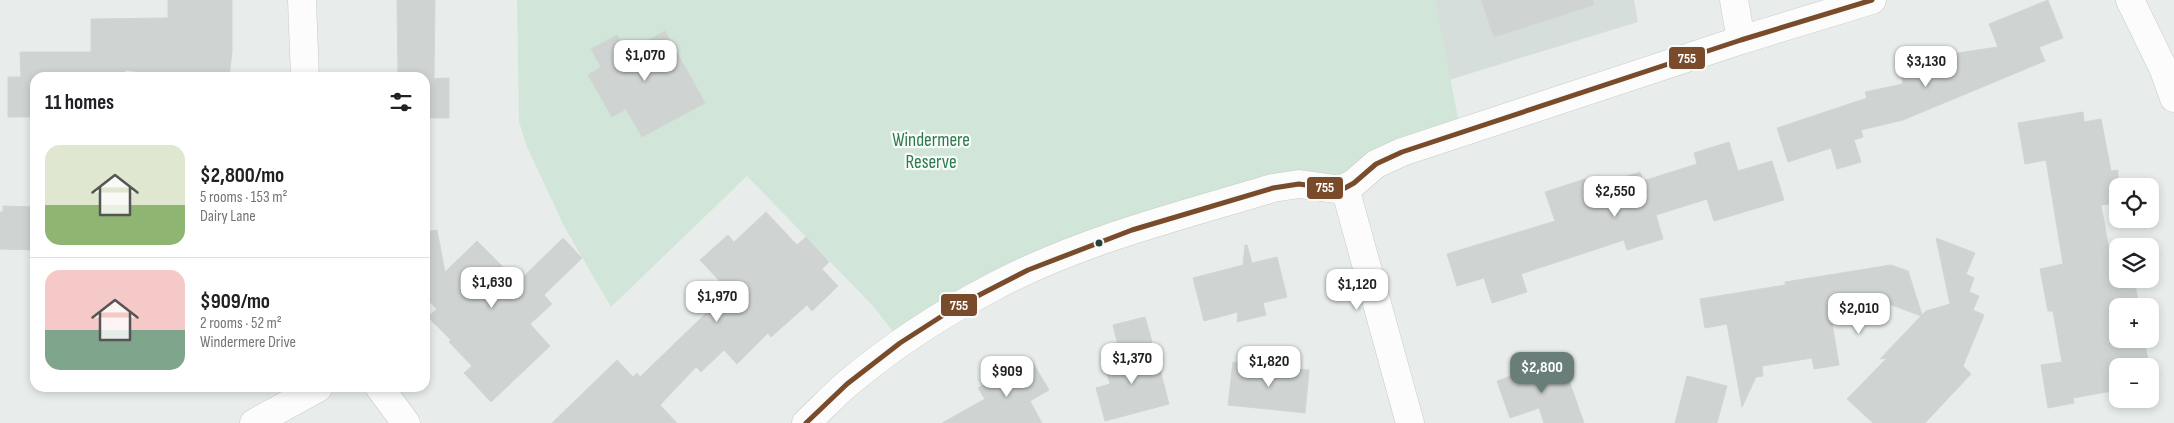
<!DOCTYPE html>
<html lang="en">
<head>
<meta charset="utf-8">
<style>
  body { margin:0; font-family:"Sofia Sans Condensed",sans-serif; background:#f2f2f2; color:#202124; height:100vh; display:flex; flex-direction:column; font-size:19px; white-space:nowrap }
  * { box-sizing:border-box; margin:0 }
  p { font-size:16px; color:#757577 }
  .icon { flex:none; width:28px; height:28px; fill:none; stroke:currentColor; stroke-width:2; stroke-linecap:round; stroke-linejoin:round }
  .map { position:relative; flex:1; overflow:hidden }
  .side { position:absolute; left:30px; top:72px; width:400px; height:320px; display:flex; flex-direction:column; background:#fff; border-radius:15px; box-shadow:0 2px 8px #0003 }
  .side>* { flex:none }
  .buttons { position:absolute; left:2109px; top:178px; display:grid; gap:10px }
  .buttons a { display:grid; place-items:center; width:50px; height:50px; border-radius:10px; background:#fff; box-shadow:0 2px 8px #0003; font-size:25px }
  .price { position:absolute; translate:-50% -42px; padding:0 11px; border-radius:10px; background:#fff; color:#222; font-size:16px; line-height:32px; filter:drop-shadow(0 1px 2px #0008) }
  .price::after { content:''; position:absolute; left:50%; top:30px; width:15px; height:11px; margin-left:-8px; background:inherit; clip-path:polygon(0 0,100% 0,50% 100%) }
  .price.on { background:#697e78; color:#fff }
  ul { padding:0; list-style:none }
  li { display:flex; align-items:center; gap:15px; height:125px; padding:0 15px }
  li+li { border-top:1px solid #e0e0e0 }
  li span { display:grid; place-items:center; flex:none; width:140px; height:100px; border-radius:15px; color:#555 }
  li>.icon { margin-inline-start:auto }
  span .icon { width:60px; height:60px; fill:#fffc; stroke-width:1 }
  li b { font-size:21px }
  h2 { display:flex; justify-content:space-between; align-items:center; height:60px; padding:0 15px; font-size:21px }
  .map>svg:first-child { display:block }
  .built { fill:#d6dedb }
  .green { fill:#d1e6d8 }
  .building { fill:#cfd4d2; stroke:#d1d6d4 }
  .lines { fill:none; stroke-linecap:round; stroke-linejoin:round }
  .minor-casing { stroke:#c5cac8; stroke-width:29 }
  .minor { stroke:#fcfcfc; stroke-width:28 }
  .bus-1-casing { stroke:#f7fbf9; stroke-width:9 }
  .bus-1 { stroke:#7a4b2a; stroke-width:5 }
  .bus-dot { fill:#24423a; stroke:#f7fbf9; stroke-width:2 }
  .labels { text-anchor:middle; stroke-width:4.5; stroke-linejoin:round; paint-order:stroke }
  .park-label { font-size:19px; fill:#2d7a4b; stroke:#f7fbf9 }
  .line-badge { stroke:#f7fbf9; stroke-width:2 }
  .badge-label { font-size:14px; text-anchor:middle; font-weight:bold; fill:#fff }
</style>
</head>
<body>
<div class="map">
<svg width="2174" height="423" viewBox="0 0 2174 423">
  <rect width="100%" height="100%" fill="#e8edeb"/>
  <path class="built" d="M1435 0H1634L1638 22 1449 80Z"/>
  <path class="green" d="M517 0H1435L1461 133 1325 188 1107 239 902 343 873 306 747 176 611 307 565 228 527 147 519 122Z"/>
  <path class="building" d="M168 0H232V51L229 78H189L125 70V78H35V117H8V77H21L20 52H91V19L168 18Z
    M397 0H435L434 78H398Z
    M1481 0H1593L1594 5 1494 37Z
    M2048 0 2063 38 2039 47 2045 61 1903 120 1861 130 1863 137 1854 140 1861 162 1837 169 1831 148 1788 162 1777 128 1867 98 1865 92 1903 84 1901 74 1953 63 1951 54 1998 47 1989 24Z
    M665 31 705 103 642 137 626 109 612 117 588 75 601 67 591 49 617 35 627 52Z
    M449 78V118H425V79Z
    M2083 112 2084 122 2101 119 2111 171 2118 170V203L2101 205 2113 272 2118 271V279H2134L2139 306H2118V339H2144L2149 366H2118V390L2073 398 2074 403 2048 408 2041 365 2062 362 2053 311H2048L2040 269 2063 264 2046 160 2025 164 2018 123Z
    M1729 142 1738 171 1772 161 1784 200 1714 221 1707 199 1656 215 1663 239 1627 250 1624 240 1521 274 1527 292 1492 303 1484 278 1457 286 1447 254 1555 221 1545 192 1585 179 1588 189 1640 172 1643 181 1697 164 1694 153Z
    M3 206 35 207V250L0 249V212H3Z
    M766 212 797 245 806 237 829 262 822 269 838 286 812 311 807 305 771 337 768 333 737 364 724 350 701 372 696 367 660 405 677 423H552L617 360 633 377 637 373 640 377 729 291 700 260 728 235 734 242Z
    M437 230 445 272 477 241 518 282 563 238 582 258 544 295 552 304 530 324 550 346 491 402 464 373 472 366 449 342 451 340 428 317 437 309 425 297V232Z
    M1936 238 1975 253 1966 274 1974 278 1969 292 1979 296 1973 310 1984 315 1963 366 1971 374 1925 423H1873L1847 399 1887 358 1880 359 1921 316 1863 294 1828 299 1839 365 1814 369 1812 358 1762 366 1763 376 1756 377 1742 407 1727 324 1705 328 1700 299 1785 285V282L1891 265 1908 271 1922 315 1926 311 1950 304Z
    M1245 245H1247L1252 263 1277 257 1287 297 1263 303 1266 315 1237 322 1238 312 1204 321 1193 278 1243 265Z
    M1145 317 1152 342 1119 350 1113 325Z
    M1127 351 1156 354 1169 404 1105 421 1096 388 1110 384 1103 358Z
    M1030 358 1049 390 1030 401 1042 423H942L985 399 978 388Z
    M1561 358 1584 423H1544L1539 408 1510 418 1497 381Z
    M1233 362 1309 370 1305 413 1228 405Z
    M1687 376 1727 386 1717 423H1675Z"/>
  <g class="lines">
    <g class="minor-casing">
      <path id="minor" d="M302 0 305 78
        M1734 0 1741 40
        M2130 0 2164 70 2174 98
        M1345 188 1410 423
        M380 388 406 423
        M254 423 318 388
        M806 423C820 410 833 396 847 384 892 346 943 313 995 286 1082 240 1180 216 1273 188L1299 184 1335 189 1345 188 1354 183 1376 164 1402 152 1741 40 1872 0"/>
    </g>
    <use href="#minor" class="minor"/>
    <g class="bus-1-casing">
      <path id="bus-1" d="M806 423 847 384 900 343 956 307 1028 270 1132 230 1273 188 1299 184 1335 189 1345 188 1354 183 1376 164 1402 152 1741 40 1872 0"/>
    </g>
    <use href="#bus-1" class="bus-1"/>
  </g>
  <circle class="bus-dot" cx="1099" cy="243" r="4.5"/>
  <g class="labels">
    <g class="park-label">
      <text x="931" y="146">Windermere<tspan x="931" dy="22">Reserve</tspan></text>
    </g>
  </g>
  <g class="line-badge">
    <rect x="1668" y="46" width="38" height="24" rx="5" fill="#7a4b2a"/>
    <rect x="1306" y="176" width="38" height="24" rx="5" fill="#7a4b2a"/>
    <rect x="940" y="293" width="38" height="24" rx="5" fill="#7a4b2a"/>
  </g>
  <g class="badge-label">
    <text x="1687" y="63">755</text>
    <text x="1325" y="192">755</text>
    <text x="959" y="310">755</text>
  </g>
</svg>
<div class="buttons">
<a><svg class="icon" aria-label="locate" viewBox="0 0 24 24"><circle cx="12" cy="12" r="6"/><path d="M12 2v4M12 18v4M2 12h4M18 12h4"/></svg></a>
<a><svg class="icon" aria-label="layers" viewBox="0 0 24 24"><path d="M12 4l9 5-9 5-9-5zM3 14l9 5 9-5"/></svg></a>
<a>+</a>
<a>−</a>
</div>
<b class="price" style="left:645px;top:82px">$1,070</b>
<b class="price" style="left:1926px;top:88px">$3,130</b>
<b class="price" style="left:1615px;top:218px">$2,550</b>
<b class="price" style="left:492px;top:309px">$1,630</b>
<b class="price" style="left:1357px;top:311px">$1,120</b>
<b class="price" style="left:717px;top:323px">$1,970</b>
<b class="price" style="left:1859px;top:335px">$2,010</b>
<b class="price" style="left:1132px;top:385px">$1,370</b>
<b class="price" style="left:1269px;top:388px">$1,820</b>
<b class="price on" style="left:1542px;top:394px">$2,800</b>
<b class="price" style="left:1007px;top:398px">$909</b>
<section class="side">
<h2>11 homes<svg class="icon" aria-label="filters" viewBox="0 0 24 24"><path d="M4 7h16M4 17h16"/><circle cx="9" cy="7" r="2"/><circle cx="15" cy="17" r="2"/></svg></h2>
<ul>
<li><span style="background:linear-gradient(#dfe7d0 60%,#8fb573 0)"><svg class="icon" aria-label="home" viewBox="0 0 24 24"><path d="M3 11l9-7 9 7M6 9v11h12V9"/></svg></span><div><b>$2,800/mo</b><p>5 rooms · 153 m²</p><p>Dairy Lane</p></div></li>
<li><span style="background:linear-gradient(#f6c9c9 60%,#7fa58c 0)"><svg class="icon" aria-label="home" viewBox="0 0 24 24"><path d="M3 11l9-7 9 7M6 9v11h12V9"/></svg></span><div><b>$909/mo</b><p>2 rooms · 52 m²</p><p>Windermere Drive</p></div></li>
</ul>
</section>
</div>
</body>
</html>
